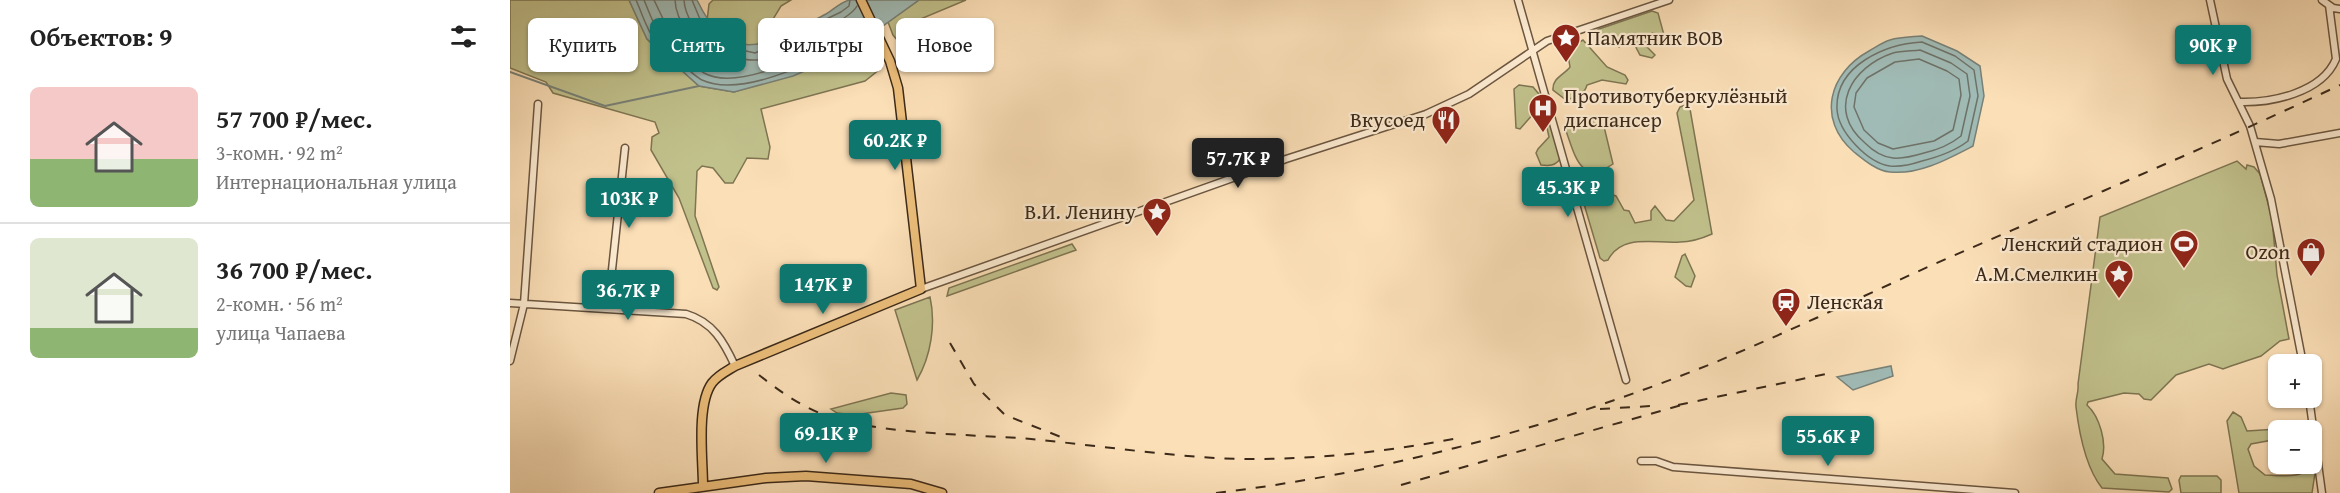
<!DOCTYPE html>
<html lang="ru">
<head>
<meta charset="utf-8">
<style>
  body { margin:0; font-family:"Gentium Book Plus",serif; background:#f6f6f6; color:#222; height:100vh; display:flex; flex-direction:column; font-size:22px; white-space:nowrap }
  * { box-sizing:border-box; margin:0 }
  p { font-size:20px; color:#767676 }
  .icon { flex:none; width:33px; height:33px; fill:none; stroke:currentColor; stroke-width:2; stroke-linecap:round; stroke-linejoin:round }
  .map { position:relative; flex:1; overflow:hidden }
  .sheet { display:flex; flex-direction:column; background:#fff; width:510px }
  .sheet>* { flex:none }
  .banner { position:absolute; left:18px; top:18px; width:570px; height:54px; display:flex; gap:12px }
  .fabs { position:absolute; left:1758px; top:354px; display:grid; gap:12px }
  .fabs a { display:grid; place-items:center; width:54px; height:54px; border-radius:9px; background:#fff; box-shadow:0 2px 4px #0004; font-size:30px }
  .price { position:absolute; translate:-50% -51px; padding:0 14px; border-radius:6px; background:#0f766e; color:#fff; font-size:20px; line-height:39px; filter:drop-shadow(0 2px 3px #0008) }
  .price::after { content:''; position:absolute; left:50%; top:36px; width:18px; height:14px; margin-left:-9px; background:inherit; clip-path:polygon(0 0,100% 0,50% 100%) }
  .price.active { background:#222; color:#fff }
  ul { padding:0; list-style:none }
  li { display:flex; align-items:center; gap:18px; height:150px; padding:0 30px }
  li+li { border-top:2px solid #e0e0e0 }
  li span { display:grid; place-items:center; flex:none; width:168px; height:120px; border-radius:9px; color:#555 }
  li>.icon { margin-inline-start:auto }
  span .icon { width:72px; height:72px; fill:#fffc; stroke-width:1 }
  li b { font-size:26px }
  h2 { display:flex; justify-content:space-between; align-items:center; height:72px; padding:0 30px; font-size:26px }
  .tag { padding:0 21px; border-radius:9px; background:#fff; box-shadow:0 2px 4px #0004; font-size:21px; line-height:54px }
  .tag.active { background:#0f766e; color:#fff }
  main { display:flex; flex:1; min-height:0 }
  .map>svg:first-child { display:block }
  .green { fill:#c1c18c; stroke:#7e7552; stroke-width:1.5 }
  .water { fill:#a0bbb6; stroke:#788177; stroke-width:1.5 }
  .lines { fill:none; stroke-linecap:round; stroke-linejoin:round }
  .shore { stroke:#6e7268; stroke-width:1.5 }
  .stream { stroke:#788177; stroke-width:2 }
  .minor-casing { stroke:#6b5640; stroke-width:9 }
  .major-casing { stroke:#3b2919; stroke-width:11 }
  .minor { stroke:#fcead0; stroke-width:6 }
  .major { stroke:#eec07c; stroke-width:8 }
  .rail { stroke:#3b2919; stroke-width:2; stroke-dasharray:10 10; stroke-linecap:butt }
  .labels { text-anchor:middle; stroke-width:4.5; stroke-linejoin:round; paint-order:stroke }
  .poi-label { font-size:21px; fill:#3b2919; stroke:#fcead0; text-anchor:end }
</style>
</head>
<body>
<main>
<section class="sheet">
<h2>Объектов: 9<svg class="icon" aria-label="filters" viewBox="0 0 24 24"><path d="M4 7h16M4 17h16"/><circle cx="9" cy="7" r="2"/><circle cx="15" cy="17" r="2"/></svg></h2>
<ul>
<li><span style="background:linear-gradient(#f6c9c9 60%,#8fb573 0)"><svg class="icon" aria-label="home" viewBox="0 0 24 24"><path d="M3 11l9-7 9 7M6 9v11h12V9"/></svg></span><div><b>57 700 ₽/мес.</b><p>3-комн. · 92 m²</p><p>Интернациональная улица</p></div></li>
<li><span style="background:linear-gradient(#dfe7d0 75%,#8fb573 0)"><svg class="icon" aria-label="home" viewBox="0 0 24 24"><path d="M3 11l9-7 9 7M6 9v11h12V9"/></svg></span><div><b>36 700 ₽/мес.</b><p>2-комн. · 56 m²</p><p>улица Чапаева</p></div></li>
</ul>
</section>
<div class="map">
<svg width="1830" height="493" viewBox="0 0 1830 493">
  <rect width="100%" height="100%" fill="#fbdfb7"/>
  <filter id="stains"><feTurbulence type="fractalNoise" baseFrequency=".00333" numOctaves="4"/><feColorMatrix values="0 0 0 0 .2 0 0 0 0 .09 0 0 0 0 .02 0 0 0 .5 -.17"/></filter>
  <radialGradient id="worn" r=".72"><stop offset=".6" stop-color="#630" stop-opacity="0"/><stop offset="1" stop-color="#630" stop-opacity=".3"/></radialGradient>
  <path class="green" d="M0 0H119L137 39 189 86 224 92 334 54 351 42 363 51 370 69 355 81 251 109 260 147 258 159 237 158 223 183H215L203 168 192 166 187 171 185 216 209 287 207 290 203 288 169 198 141 150 142 137 149 133 145 122 43 93 36 82 0 68Z
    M203 0H281L271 6 246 47 222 43 197 21 199 4Z
    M409 0H456L408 20 399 40V54L383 35 378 22Z
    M1142 11 1148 13 1154 35 1142 33 1136 39 1137 47 1145 55 1142 58 1130 55 1122 40 1112 41 1109 47 1100 39 1086 35 1085 32 1089 29Z
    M1073 40 1097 67 1115 75 1118 80 1116 84 1092 80 1077 85C1074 96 1066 97 1056 100L1043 90C1042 78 1054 75 1060 67L1057 49Z
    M1009 85 1023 87 1033 99 1041 119 1050 159C1045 166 1039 166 1031 165L1026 153 1028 149 1039 137 1034 114 1024 113 1010 129 1006 128 1004 89Z
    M1175 105 1180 109 1202 234C1193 238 1181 242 1170 242 1145 244 1112 233 1098 260L1094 261 1090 258 1074 204 1072 189 1077 187 1106 196 1114 210 1119 211 1125 223 1141 220V211L1145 206 1156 220 1164 221 1184 200 1167 113 1170 107Z
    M1088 117 1092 118 1103 164C1070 186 1065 155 1056 131L1059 123Z
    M1727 161 1736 169 1737 165 1744 167 1750 174 1762 218 1767 275 1779 339 1770 341 1751 356 1721 366 1713 369 1699 364 1666 375 1641 400 1634 399 1629 394 1614 393 1578 402 1577 405C1590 417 1597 443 1592 459L1605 474 1658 478 1662 489 1659 492 1592 488C1576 468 1569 432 1566 407 1565 398 1569 393 1568 384L1590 217Z
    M562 244 566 250 437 296 439 288Z
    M1175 254 1185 276 1181 287 1176 286 1165 277 1172 256Z
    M420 297C426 324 421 356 407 380L385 310Z
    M381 393 396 395 397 404 393 408 344 415 327 413 321 409Z
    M1723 412 1731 417 1737 431 1768 429 1770 430 1768 439 1741 444 1738 449 1744 466 1755 475C1766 475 1782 478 1792 473V464H1802V439L1805 473 1802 493H1729L1717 421Z
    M1671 476H1707L1711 480V493H1671L1669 480Z"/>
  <path class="water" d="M119 0H187C221 72 262 42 316 14 323 10 332 1 340 0 361 0 387 0 409 0L334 54 283 76 224 92 189 86 137 39Z
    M1412 36 1447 51 1470 66 1474 96 1463 146C1438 159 1409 175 1380 172 1367 171 1354 160 1344 152 1306 119 1319 73 1359 51 1366 47 1373 42 1380 40 1390 37 1401 37 1412 36Z
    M1381 366 1383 376 1343 390 1327 377Z"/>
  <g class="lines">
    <path class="shore" d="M126 0C131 11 135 24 141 34 145 40 185 77 192 80 235 100 323 54 359 29
      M134 0C138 9 142 21 147 29 154 39 184 67 194 73 232 94 324 44 355 22
      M144 0 156 25 199 64 209 66V61C190 45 166 27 165 0
      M174 0C176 32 216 62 247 60 262 60 341 19 347 6
      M182 0 192 24 218 47 245 53 331 12 339 6 340 0
      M1412 42 1445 56 1464 70 1468 96 1458 141C1445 151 1428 157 1412 161 1403 164 1390 167 1380 166 1358 163 1328 132 1327 109 1325 65 1376 44 1412 42Z
      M1410 50 1441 63 1457 74 1460 96 1451 136C1441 144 1427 150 1414 153 1404 156 1393 159 1383 158 1372 157 1362 150 1355 143 1316 110 1341 67 1383 53 1391 51 1402 51 1410 50Z
      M1409 59 1437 71 1449 79 1451 95 1443 130 1424 141 1383 149 1368 143 1354 130 1344 107 1346 93 1357 78 1385 62Z"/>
    <path class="stream" d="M0 72 95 106 189 86"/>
    <g class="minor-casing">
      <path id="minor" d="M1008 0 1116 380
        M1700 0 1717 79 1740 126 1761 199 1793 364
        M1812 0 1823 8 1830 9
        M1729 102C1761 103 1812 93 1826 59L1819 5
        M1745 142 1769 144 1830 133
        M411 289 776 159 916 114 959 94 1037 41 1159 0
        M0 303 176 314C203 322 214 342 225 366
        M98 307 115 148
        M0 361 14 304 28 104
        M1799 398 1812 493
        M1131 461H1146L1163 467 1505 493"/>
    </g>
    <g class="major-casing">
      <path id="major" d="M193 486C193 460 186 405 202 383 208 375 217 371 225 366L411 289 388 88 380 61 351 0
        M149 493 256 478 296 476 401 484 432 493"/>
    </g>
    <use href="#minor" class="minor"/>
    <use href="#major" class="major"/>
    <path class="rail" d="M440 343 464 384 495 415 551 437
      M249 375C272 393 297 411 327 419 385 435 460 434 521 439 582 445 643 454 705 458 786 462 869 453 949 438
      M1168 405 1316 374
      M1090 409 1141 406
      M891 485 1175 404
      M706 493C875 473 1044 427 1201 364 1281 331 1359 293 1438 258 1569 201 1701 146 1830 85"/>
  </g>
  <defs>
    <g id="sight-pin" transform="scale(1.5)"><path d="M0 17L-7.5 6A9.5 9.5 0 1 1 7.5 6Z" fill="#8f2418" stroke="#fcead0"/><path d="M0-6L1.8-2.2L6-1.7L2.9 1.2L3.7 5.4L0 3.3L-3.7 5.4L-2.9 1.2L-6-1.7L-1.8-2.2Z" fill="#fff"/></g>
    <g id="hospital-pin" transform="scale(1.5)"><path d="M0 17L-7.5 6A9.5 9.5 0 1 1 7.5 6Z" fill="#8f2418" stroke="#fcead0"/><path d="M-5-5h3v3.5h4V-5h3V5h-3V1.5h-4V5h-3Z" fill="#fff"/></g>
    <g id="restaurant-pin" transform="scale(1.5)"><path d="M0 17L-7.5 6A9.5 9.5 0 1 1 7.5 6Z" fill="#8f2418" stroke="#fcead0"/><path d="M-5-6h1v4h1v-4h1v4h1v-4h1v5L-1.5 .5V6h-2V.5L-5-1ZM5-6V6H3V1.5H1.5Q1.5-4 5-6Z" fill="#fff"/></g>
    <g id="stadium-pin" transform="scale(1.5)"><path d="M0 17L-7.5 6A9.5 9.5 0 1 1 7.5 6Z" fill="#8f2418" stroke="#fcead0"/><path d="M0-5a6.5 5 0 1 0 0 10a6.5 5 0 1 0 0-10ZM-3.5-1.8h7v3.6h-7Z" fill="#fff"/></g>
    <g id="shop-pin" transform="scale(1.5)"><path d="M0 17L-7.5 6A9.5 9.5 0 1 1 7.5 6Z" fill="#8f2418" stroke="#fcead0"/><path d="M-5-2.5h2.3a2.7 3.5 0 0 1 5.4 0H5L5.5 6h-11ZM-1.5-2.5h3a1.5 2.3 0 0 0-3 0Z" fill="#fff"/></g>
    <g id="station-pin" transform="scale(1.5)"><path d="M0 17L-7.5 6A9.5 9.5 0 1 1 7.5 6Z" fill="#8f2418" stroke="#fcead0"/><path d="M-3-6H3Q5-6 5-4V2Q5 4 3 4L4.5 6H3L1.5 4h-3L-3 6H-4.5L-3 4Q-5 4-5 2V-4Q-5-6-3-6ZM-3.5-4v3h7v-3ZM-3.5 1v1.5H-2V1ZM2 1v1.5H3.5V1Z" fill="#fff"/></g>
  </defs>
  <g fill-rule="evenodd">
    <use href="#sight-pin" x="1056" y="38"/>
    <use href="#hospital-pin" x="1033" y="108"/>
    <use href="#restaurant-pin" x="936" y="120"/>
    <use href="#sight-pin" x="647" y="212"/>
    <use href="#stadium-pin" x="1674" y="244"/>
    <use href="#shop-pin" x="1801" y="252"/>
    <use href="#sight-pin" x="1609" y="274"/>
    <use href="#station-pin" x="1276" y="302"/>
  </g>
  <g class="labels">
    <g class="poi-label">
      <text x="1077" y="45" text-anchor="start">Памятник ВОВ</text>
      <text x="1054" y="103" text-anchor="start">Противотуберкулёзный<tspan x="1054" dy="24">диспансер</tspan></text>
      <text x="915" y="127">Вкусоед</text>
      <text x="626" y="219">В.И. Ленину</text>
      <text x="1653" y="251">Ленский стадион</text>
      <text x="1780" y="259">Ozon</text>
      <text x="1588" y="281">А.М.Смелкин</text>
      <text x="1297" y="309" text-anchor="start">Ленская</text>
    </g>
  </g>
  <rect width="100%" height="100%" filter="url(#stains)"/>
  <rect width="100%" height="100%" fill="url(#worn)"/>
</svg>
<div class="fabs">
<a>+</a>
<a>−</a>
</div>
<b class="price" style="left:1703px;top:76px">90K ₽</b>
<b class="price" style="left:385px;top:171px">60.2K ₽</b>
<b class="price active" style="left:728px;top:189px">57.7K ₽</b>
<b class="price" style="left:1058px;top:218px">45.3K ₽</b>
<b class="price" style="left:119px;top:229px">103K ₽</b>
<b class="price" style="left:313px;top:315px">147K ₽</b>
<b class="price" style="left:118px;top:321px">36.7K ₽</b>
<b class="price" style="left:316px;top:464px">69.1K ₽</b>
<b class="price" style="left:1318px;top:467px">55.6K ₽</b>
<div class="banner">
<a class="tag">Купить</a>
<a class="tag active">Снять</a>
<a class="tag">Фильтры</a>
<a class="tag">Новое</a>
</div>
</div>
</main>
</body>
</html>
